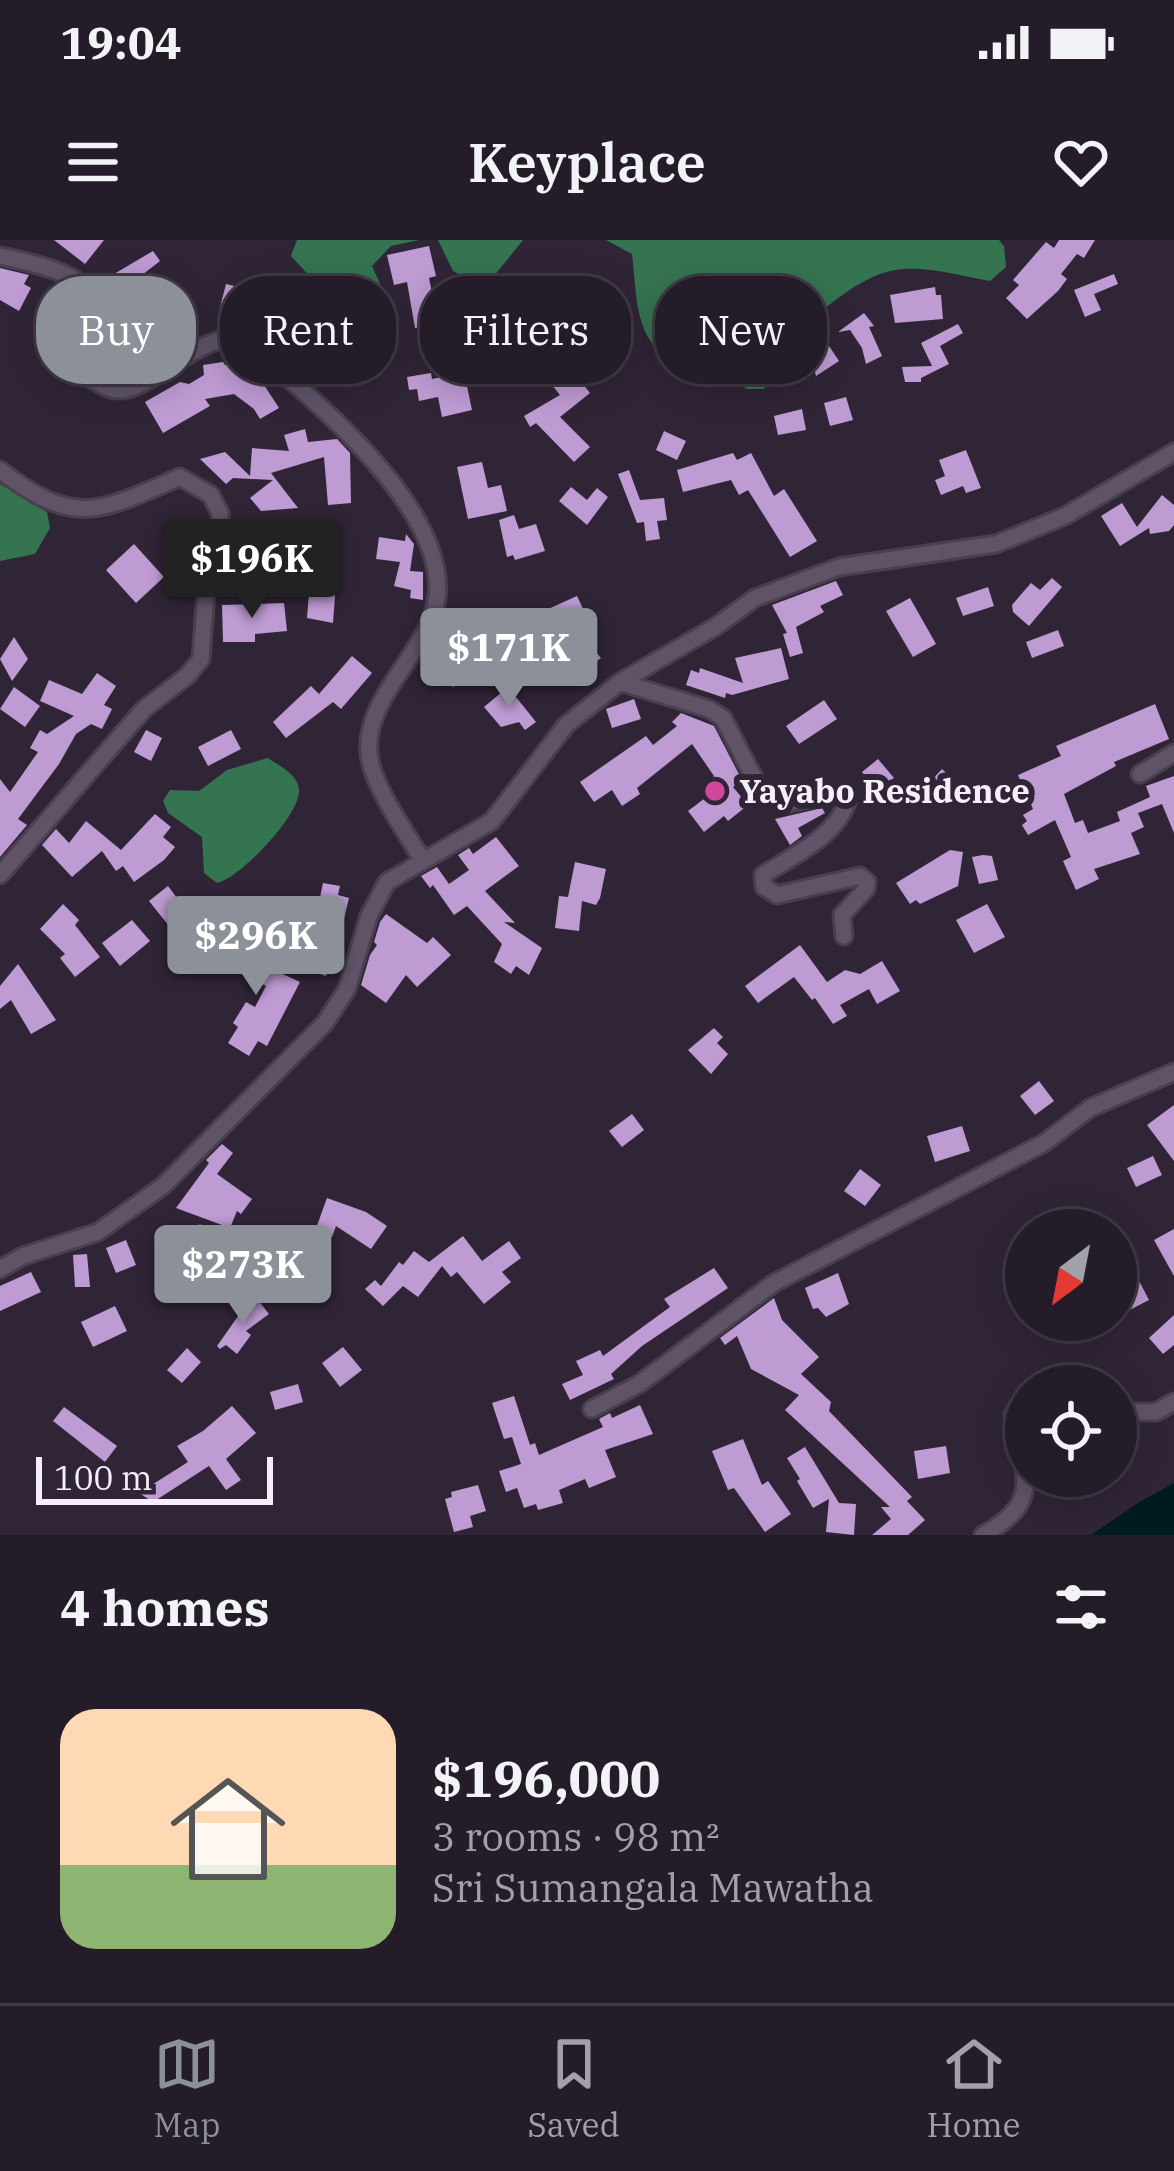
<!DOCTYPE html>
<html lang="en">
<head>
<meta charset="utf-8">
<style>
  body { margin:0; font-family:"IBM Plex Serif",serif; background:#2c2531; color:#f1f3f6; height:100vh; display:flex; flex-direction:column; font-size:45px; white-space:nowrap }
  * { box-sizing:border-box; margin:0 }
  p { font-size:39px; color:#a3a1a8 }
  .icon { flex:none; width:66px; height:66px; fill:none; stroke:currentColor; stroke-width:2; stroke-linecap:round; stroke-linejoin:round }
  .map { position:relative; height:1295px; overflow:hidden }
  .side { display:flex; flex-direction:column; background:#241c29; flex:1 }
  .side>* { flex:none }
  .hud { position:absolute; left:36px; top:36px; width:1104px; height:108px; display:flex; gap:24px }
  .needle { width:78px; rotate:212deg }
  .buttons { position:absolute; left:1005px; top:969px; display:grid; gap:24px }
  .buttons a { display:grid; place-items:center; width:132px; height:132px; border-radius:50%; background:#241c29; box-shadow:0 6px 30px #0003,0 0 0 3px #413a46; font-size:60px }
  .scale { position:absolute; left:36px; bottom:30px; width:237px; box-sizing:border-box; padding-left:12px; border:6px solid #f6effb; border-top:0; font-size:33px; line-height:42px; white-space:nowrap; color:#f6effb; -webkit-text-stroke:9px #302537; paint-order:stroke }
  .price { position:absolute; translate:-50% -102px; padding:0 27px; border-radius:12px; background:#8c9099; color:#fff; font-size:39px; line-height:78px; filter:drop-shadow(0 3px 6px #0008) }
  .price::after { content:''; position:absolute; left:50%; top:72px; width:36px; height:27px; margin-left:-18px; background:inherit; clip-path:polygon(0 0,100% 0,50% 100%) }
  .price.current { background:#222; color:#fff }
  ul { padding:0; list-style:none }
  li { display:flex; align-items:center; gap:36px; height:300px; padding:0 60px }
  li span { display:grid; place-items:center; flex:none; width:336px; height:240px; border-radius:36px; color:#555 }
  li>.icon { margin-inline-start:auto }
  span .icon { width:144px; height:144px; fill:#fffc; stroke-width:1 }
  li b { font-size:51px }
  h2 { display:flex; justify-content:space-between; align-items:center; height:144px; padding:0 60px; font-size:51px }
  .chip { padding:0 42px; border-radius:48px; background:#241c29; box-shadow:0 6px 30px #0003,0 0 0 3px #413a46; font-size:42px; line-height:108px }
  .chip.current { background:#8c9099; color:#fff }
  .status { display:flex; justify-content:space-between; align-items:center; height:84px; padding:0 60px; background:#241c29; direction:ltr }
  .status svg { height:33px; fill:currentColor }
  header { display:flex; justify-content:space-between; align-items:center; height:156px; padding:0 60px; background:#241c29; font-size:54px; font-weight:600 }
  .tabs { display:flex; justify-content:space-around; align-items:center; height:168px; border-top:3px solid #413a46; background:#241c29; font-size:33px; color:#a3a1a8 }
  .tabs a { display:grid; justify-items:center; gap:6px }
  .tabs .current { color:#8c9099 }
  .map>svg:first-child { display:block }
  .forest { fill:#357450 }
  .water { fill:#001b1f }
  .building { fill:#be9bd3 }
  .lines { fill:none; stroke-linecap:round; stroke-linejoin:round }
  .minor-casing { stroke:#49404f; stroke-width:21 }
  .minor { stroke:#605368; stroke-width:15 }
  .hotel-dot { fill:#d1479c; stroke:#302537; stroke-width:4.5 }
  .labels { text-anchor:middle; stroke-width:12; stroke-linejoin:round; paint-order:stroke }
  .poi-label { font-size:33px; font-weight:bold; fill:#f6effb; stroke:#302537; text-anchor:start }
</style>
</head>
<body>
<div class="status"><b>19:04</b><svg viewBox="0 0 49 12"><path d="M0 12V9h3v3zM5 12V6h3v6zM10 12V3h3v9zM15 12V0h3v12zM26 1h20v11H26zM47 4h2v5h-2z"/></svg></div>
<header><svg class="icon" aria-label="menu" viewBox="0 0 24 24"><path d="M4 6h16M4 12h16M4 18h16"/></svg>Keyplace<svg class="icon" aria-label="heart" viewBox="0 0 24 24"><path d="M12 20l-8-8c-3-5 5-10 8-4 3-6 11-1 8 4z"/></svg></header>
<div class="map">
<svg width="1174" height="1295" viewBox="0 0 1174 1295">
  <rect width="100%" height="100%" fill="#302537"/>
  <path class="forest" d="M297 0H419L391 6 372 26 388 61 391 85 377 97 360 91 291 16Z
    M438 0H523L494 36 477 44 453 31Z
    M606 0H999L1004 6 1006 27 990 41C960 36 925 25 895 30 859 36 817 73 793 99 780 113 773 133 764 149H747L734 141C728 120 724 111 703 103L666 117C633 93 637 51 632 14Z
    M0 244 47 272 50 288 35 314 0 321Z
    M268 518C279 526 300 535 299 552 298 577 240 638 217 643L204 633 202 597 168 573 163 561 170 550 199 551 227 530Z"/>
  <path class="water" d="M1174 1243V1295H1091L1141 1261Z"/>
  <path class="building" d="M54 0H104L85 24Z
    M1059 0H1095L1084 18 1077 14 1061 34 1067 39 1058 51 1027 79 1006 58 1019 45 1013 40 1046 2 1054 8Z
    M429 6 436 36 429 38 438 83 415 88 407 42 394 45 387 15Z
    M153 11 160 21 124 49 114 34Z
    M0 28 29 35 24 44 31 48 19 71 0 60Z
    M1114 34 1118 44 1094 54 1101 70 1085 77 1074 50Z
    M226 44 259 52 252 79 219 71Z
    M935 47 936 55H941L943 79 895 83 890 55Z
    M279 59 308 76 333 136 318 140 308 105 294 111 287 95 278 100 262 87Z
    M517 59 555 108 557 114 539 122 513 61Z
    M864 73 874 86 869 87 882 116 866 124 862 108 850 90 838 92Z
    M958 84 963 93 940 106 949 124 921 138V142H905L902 127 932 126 921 103Z
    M183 85 189 99 134 119 129 105Z
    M825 100 839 121 816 136 809 110Z
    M223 122 225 125 241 123 247 137 253 128 279 168 260 179 254 169 234 154 205 159 210 166 163 193 145 162 180 142 189 144 204 135 203 125Z
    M572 130 590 153 560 177 590 207 574 222 536 183 530 187 524 176 560 155 552 145Z
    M464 132 472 170 442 177 438 157 419 161 417 149 409 150 407 137 431 133 432 139Z
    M846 157 853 180 830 186 824 163Z
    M802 169 806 190 778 195 774 176Z
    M305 189 308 202 337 199 350 213 351 263 328 265 324 217 271 233 298 268 261 271 250 258 273 240 233 238 226 244 200 219 225 212 250 236 252 208 289 211 284 195Z
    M664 191 686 201 677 220 656 210Z
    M966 210 981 248 966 253 963 246 941 255 935 240 945 236 939 220Z
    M733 213 737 220 751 213 774 256 784 249 817 301 790 317 748 250 739 255 731 240 683 252 677 230Z
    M482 222 488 248 501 245 507 271 468 279 457 227Z
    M629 230 640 260 664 258 667 280 657 281 660 299 646 301 644 282 637 283 618 234Z
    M571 247 587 260 597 248 608 257 587 285 559 261Z
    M1162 255 1174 265V285L1169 291 1150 294 1149 288 1120 306 1101 276 1122 263 1137 287Z
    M514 275 519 289 536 284 545 311 515 320 513 315 507 317 499 280Z
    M406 294 414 304 410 331 423 332V360L410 358 411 350 394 346 400 322 376 319 379 297 405 301Z
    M134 304 164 337 136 363 106 330Z
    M1052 338 1062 347 1029 386 1013 372 1012 365 1031 343 1040 350Z
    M310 340 336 342 333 383 307 378Z
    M836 341 843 355 820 366 824 372 796 387 803 413 790 417 783 394 787 393 772 365Z
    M988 347 994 366 963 376 956 358Z
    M577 356 586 375 578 379 581 385 547 401 535 375Z
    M910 358 936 404 913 417 886 371Z
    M284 363 287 391 255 394V402H223L222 365Z
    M1058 390 1064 406 1032 418 1026 402Z
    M14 397 28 419 12 441 0 419Z
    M585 399 601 418 565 446 550 427Z
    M461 405 478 430 453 447 436 423Z
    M781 408 789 439 732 455 726 453 725 458 686 445 691 430 699 433 700 428 743 443 735 418Z
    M352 416 372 433 341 469 333 462 286 498 273 482 311 446 319 454Z
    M97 433 116 446 104 465 112 469 102 489 91 484 76 494 59 524 18 579 27 585 0 617V539L10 552 38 512 30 508 40 490 47 494 74 476 40 461 49 440 82 454Z
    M14 447 40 466 25 487 0 469Z
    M508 447 536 482 525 490 519 482 501 487 484 467Z
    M634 459 641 479 612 488 606 469Z
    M824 460 837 479 799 504 786 486Z
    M1155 464 1169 499 1114 522 1116 526 1064 554 1075 583 1083 580 1088 593 1120 581 1117 572 1150 557 1146 546 1174 536V593L1162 564 1138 573 1144 587 1131 593 1140 614 1094 629 1099 639 1076 650 1063 621 1071 617 1055 580 1028 595 1022 585 1027 581 1023 575 1033 569 1018 535 1061 516 1056 506Z
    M681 473 714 486 742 540 733 547 748 565 728 581 724 576 704 592 688 571 713 552 706 543 714 536 692 504 637 548 640 554 622 566 612 550 594 562 580 542 646 496 653 505 677 486 672 482Z
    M146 490 162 498 151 521 134 512Z
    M231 490 241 509 208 526 198 507Z
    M878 519 894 538 877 551 862 532Z
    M942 529 958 544 943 561 927 545Z
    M822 568 825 573 798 588 802 596 790 605 775 579Z
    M155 574 171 587 163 597 175 607 164 620 134 642 123 626 116 631 102 611 72 637 42 605 56 589 69 603 86 581 121 610Z
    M496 597 519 626 485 651 515 683 504 682 542 708 529 735 516 726 511 734 494 722 502 704 467 666 454 675 433 645 430 648 421 636 437 627 449 644 469 630 458 615 469 608 473 614Z
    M950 610 963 612 958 646 920 664 916 660 910 664 896 643Z
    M983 615 992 616 998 640 979 644 972 617Z
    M575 622 606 629 600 658 596 665 582 661 579 691 555 688 559 656 568 657Z
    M323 643 340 646 338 655 349 658 344 679 317 672Z
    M168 646 192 678 182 686 177 681 169 686 149 661Z
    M63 664 79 680 75 685 100 717 75 737 60 718 65 714 40 689Z
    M987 664 1005 697 974 713 956 680Z
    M386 674 427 703 433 697 451 715 417 747 406 735 386 763 361 745 370 715 377 705 374 702 380 682Z
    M132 680 150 701 120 726 102 703Z
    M315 694 337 702 326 736 303 728Z
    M211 701 300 742 267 806 258 801 249 816 228 803 238 787 233 783 246 762 255 767 266 746 225 722 223 729 202 720Z
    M800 705 827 742 845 730 860 734 882 721 900 751 877 764 869 749 840 765 847 776 833 784 815 758 812 760 794 737 758 763 745 746Z
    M18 724 56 780 31 794 11 760 0 769V746Z
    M714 788 723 797 717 803 728 814 711 834 688 810Z
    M1039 841 1054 861 1035 875 1020 856Z
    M1174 865V921L1147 885Z
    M632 874 644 890 622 907 609 891Z
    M962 886 970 911 935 922 927 896Z
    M222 904 233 913 217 934 252 959 241 974 237 971 230 988 176 968 209 923 206 920Z
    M1153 916 1162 935 1136 947 1127 928Z
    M860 929 881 945 865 966 844 951Z
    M327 958 366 972 387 986 371 1009 336 986 332 997 315 991Z
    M200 984 221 1005 207 1020 186 999Z
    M1174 989V1036L1154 1000Z
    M269 995 282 1006 260 1032 247 1021Z
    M463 996 482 1021 509 1001 521 1018 502 1032 511 1042 484 1064 457 1032 451 1037 442 1026 418 1057 403 1046 383 1066 365 1049 375 1040 381 1046 399 1022 403 1025 414 1011 429 1022Z
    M126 1000 136 1025 116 1033 106 1008Z
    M87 1014 90 1047H75L73 1015Z
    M714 1028 728 1048 642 1106 611 1134 614 1139 570 1160 562 1144 583 1135 576 1121 600 1110 603 1116 670 1067 664 1059Z
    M31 1032 41 1052 0 1071V1046Z
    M838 1033 849 1064 826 1077 818 1068 813 1069 805 1048Z
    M1136 1035 1149 1060 1116 1077V1046Z
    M774 1058 782 1080 819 1117 801 1134 831 1162 829 1171 912 1257 907 1261 925 1280 908 1295H872L891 1279 881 1267H890L785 1170 799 1155 751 1129 737 1096 725 1105 720 1098Z
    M258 1060 269 1074 246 1091 251 1095 237 1114 226 1105 220 1109 217 1106 241 1072Z
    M115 1066 127 1091 93 1107 81 1082Z
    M1174 1075V1105L1163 1114 1149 1098Z
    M343 1107 362 1130 340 1147 322 1123Z
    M187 1108 201 1122 182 1143 167 1130Z
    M298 1144 303 1162 275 1170 270 1152Z
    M514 1156 530 1205 535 1203 539 1215 603 1187 599 1179 610 1173 612 1178 640 1165 653 1194 605 1210 616 1237 589 1248 585 1239 559 1250 563 1263 538 1270 536 1264 524 1268 517 1248 506 1252 499 1231 521 1224 512 1197 504 1199 492 1163Z
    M232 1166 256 1193 226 1219 241 1240 226 1250 209 1226 153 1262 139 1253 188 1222 177 1206 203 1191Z
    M64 1167 117 1206 105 1222 53 1181Z
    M743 1199 762 1245 768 1241 791 1274 765 1292 734 1248 728 1250 712 1211Z
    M946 1206 950 1233 918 1239 914 1211Z
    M805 1207 839 1263 856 1264 854 1295 826 1292 829 1259 813 1268 797 1241 800 1239 787 1218Z
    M478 1245 486 1271 470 1276 473 1287 454 1292 445 1259 452 1257 451 1252Z"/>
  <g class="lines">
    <g class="minor-casing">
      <path id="minor" d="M0 16C28 22 96 34 96 70 96 94 83 112 88 137 98 143 109 151 122 150 156 147 211 83 246 102 261 110 274 126 287 137 343 185 462 292 433 374 417 420 364 463 369 513 371 543 406 593 422 619
        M0 230C75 288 99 272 180 237L211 255 220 273V298L207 339 201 419 187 436 144 469 0 635
        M620 442 709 469 723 478 762 553 784 564 843 552 848 560C836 597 794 615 763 635L764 647 777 655 860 636 867 642 866 649 842 675 844 696
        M1140 534 1174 513
        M0 1029 23 1016 98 992 163 946 325 783 347 749 369 676 387 642 492 581 566 485 620 442 715 387 755 358 839 327 996 304 1065 276 1174 212
        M592 1169 639 1144 774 1043 1044 903 1090 868 1174 832
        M1116 1172H1156L1174 1162
        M983 1295C1046 1260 1022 1234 1013 1175L1026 1155"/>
    </g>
    <use href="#minor" class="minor"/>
  </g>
  <circle class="hotel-dot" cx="715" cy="551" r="12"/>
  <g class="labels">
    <g class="poi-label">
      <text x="739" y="563">Yayabo Residence</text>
    </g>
  </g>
</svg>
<div class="buttons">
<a><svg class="needle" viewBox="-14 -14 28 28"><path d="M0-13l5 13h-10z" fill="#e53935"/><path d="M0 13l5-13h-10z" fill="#a3a1a8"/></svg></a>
<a><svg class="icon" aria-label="locate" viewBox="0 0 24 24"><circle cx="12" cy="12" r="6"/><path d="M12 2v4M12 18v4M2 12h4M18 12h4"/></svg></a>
</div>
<div class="scale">100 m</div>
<b class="price current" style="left:252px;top:381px">$196K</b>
<b class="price" style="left:509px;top:470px">$171K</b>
<b class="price" style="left:256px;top:758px">$296K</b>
<b class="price" style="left:243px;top:1087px">$273K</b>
<div class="hud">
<a class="chip current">Buy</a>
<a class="chip">Rent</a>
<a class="chip">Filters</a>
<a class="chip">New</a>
</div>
</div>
<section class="side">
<h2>4 homes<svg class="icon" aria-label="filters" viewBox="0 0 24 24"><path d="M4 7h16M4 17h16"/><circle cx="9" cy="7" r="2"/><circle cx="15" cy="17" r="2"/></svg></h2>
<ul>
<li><span style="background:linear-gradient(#ffd9b3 65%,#8fb573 0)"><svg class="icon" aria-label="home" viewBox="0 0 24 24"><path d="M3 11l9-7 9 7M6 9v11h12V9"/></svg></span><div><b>$196,000</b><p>3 rooms · 98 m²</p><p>Sri Sumangala Mawatha</p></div></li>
</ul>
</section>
<nav class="tabs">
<a class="current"><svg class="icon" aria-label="map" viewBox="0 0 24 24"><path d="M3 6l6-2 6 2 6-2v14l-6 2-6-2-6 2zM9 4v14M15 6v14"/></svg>Map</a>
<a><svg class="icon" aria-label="saved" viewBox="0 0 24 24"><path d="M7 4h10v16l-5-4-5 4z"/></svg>Saved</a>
<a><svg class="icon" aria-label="home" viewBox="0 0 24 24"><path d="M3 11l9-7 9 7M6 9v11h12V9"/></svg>Home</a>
</nav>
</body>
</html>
